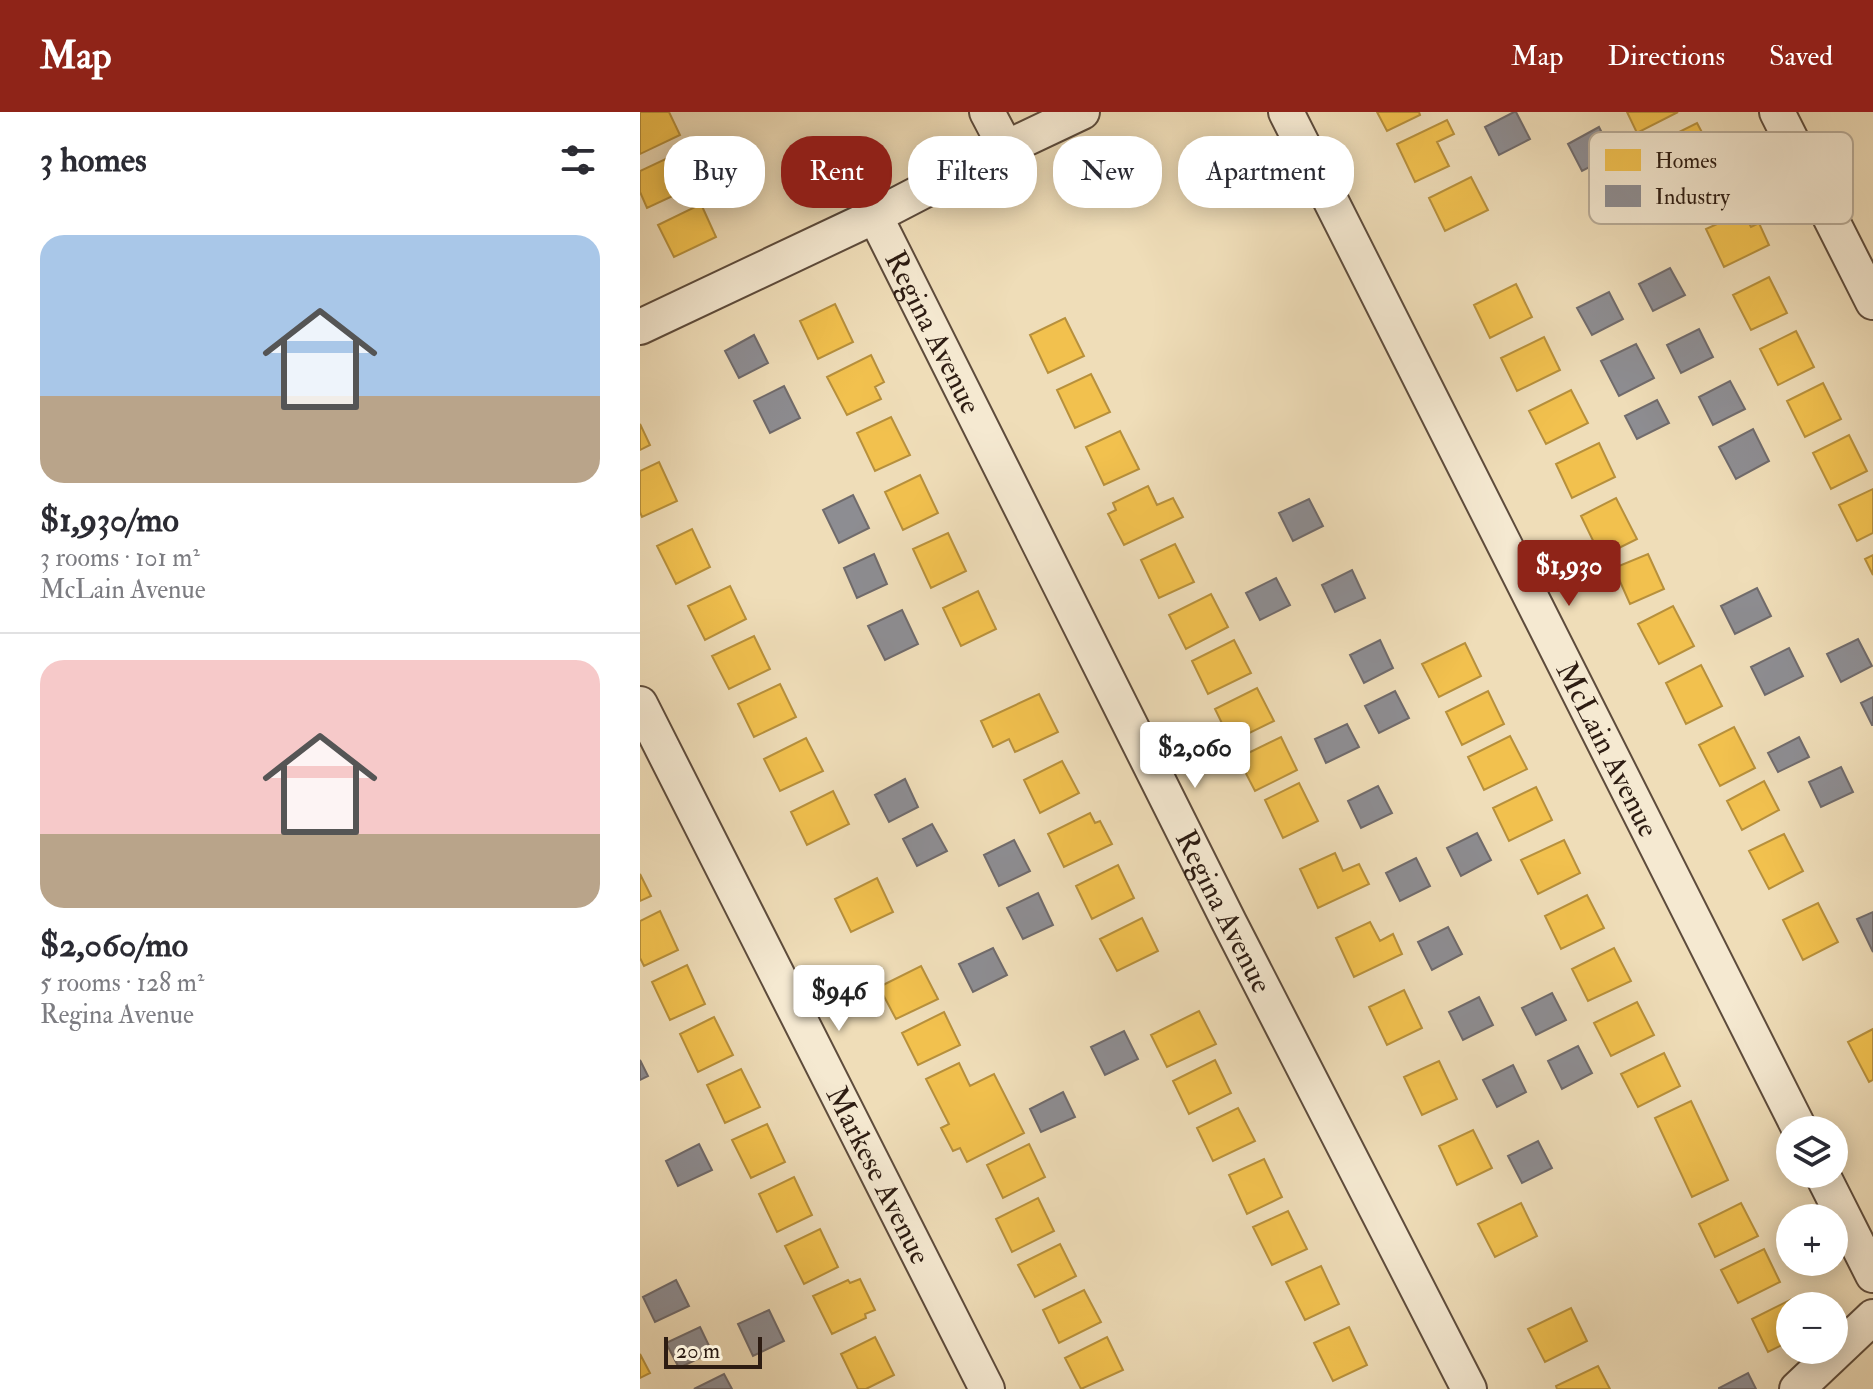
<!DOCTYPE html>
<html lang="en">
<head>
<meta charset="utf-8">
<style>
  body { margin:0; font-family:"IM FELL Double Pica",serif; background:#f7f7f7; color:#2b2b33; height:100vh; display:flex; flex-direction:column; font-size:30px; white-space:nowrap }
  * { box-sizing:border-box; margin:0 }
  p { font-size:26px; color:#7c7c81 }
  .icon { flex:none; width:44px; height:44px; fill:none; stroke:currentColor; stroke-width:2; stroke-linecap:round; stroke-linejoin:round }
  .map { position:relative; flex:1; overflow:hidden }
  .drawer { display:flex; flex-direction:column; background:#fff; width:640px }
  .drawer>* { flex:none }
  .guide { position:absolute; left:24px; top:24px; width:760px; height:72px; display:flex; gap:16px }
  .buttons { position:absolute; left:1136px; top:1004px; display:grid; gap:16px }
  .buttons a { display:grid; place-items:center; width:72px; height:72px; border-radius:50%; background:#fff; box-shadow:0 4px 20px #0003; font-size:40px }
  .scale { position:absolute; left:24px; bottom:20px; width:98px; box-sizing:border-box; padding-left:8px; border:4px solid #2d1c12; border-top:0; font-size:22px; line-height:28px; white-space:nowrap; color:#2d1c12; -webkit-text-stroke:6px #f5e9d1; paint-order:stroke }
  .price { position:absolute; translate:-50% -68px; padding:0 18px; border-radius:8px; background:#fff; color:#222; font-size:26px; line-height:52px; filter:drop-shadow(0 2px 4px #0008) }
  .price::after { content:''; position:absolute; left:50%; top:48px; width:24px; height:18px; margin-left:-12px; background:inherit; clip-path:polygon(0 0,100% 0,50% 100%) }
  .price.active { background:#8f2418; color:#fff }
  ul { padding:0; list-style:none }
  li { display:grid; align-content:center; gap:16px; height:424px; padding:0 40px }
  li+li { border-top:2px solid #e1e1e2 }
  li span { display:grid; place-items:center; height:248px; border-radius:24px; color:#555 }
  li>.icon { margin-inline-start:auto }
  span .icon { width:144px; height:144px; fill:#fffc; stroke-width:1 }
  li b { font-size:34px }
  h2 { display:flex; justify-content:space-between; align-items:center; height:96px; padding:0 40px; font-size:34px }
  .pill { padding:0 28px; border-radius:32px; background:#fff; box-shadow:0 4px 20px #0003; font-size:28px; line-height:72px }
  .pill.active { background:#8f2418; color:#fff }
  header { display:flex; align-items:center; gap:48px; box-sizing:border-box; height:112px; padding:0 40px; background:#8f2418; color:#fff }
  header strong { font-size:38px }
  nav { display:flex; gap:44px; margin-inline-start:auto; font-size:28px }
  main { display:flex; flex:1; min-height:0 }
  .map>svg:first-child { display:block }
  .homes { fill:#f2c14e; stroke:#b7903c; stroke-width:2 }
  .industry { fill:#8d8d92; stroke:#706b6c; stroke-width:2 }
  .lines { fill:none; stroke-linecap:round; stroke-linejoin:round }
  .minor-casing { stroke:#5e4c3c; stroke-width:38 }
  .minor { stroke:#f5e9d1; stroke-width:34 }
  .labels { text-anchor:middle; stroke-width:8; stroke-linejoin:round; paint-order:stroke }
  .street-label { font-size:30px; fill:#2d1c12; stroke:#f5e9d1 }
  .key { fill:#f5e9d1; stroke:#b9ac98; stroke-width:2 }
  .key-label { font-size:22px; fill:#2d1c12 }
</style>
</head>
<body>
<header>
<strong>Map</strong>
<nav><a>Map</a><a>Directions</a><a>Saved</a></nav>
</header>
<main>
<section class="drawer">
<h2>3 homes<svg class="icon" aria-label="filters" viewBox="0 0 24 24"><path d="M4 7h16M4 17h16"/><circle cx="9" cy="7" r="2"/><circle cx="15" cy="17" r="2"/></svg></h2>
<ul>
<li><span style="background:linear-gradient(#a9c7e8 65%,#b9a48a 0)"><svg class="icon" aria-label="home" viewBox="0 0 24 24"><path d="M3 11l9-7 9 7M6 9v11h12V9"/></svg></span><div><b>$1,930/mo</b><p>3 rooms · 101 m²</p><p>McLain Avenue</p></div></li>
<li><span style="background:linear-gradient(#f6c9c9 70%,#b9a48a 0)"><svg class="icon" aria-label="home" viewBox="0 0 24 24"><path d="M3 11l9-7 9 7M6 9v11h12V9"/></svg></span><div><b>$2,060/mo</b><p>5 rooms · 128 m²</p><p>Regina Avenue</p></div></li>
</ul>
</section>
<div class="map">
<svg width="1233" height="1277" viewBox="0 0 1233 1277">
  <rect width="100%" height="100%" fill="#efddb8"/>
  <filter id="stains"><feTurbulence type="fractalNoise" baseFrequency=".0025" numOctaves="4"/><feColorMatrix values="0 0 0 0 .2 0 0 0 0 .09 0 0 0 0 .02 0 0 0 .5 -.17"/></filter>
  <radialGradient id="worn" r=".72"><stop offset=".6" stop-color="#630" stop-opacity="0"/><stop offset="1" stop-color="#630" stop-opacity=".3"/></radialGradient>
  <path class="homes" d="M0 0H29L40 23 0 42Z
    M737 0H779L780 3 747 19Z
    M987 0H1038L997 21Z
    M807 8 814 22 797 30 809 54 775 70 757 32Z
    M1057 11 1074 43 1034 63 1017 31Z
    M34 43 50 76 7 96 0 80V59Z
    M831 65 848 98 805 119 789 86Z
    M61 92 76 125 34 145 18 113Z
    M1103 100 1111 115 1119 111 1129 133 1084 155 1066 117Z
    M1129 165 1147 201 1111 218 1093 183Z
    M876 172 892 205 850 226 834 193Z
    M195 192 213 230 178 247 160 209Z
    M425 206 444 244 408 261 390 223Z
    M1156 219 1174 255 1138 273 1120 237Z
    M904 225 920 258 877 279 861 246Z
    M231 243 244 270 235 275 241 287 207 303 187 265Z
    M451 262 470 300 435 316 417 278Z
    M1183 271 1201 307 1165 325 1147 289Z
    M931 278 948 311 906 332 889 299Z
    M251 305 270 343 235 359 217 321Z
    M0 312 10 333 0 338Z
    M480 319 499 357 464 373 446 335Z
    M1209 323 1227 359 1191 377 1173 341Z
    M959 331 975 365 932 386 916 352Z
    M19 350 37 389 2 405 0 400V359Z
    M280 363 298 401 263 418 245 380Z
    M508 374 517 393 533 386 543 405 484 433 468 402 476 398 473 391Z
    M1233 377V421L1217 429 1199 393Z
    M976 386 997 427 961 445 941 404Z
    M52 417 70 455 36 472 17 434Z
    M308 421 326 459 291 476 273 437Z
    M535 432 554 470 519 486 501 448Z
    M1008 442 1024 477 990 492 974 456Z
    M1233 443V463L1225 447Z
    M90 474 106 507 65 528 48 494Z
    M338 479 356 517 321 534 303 496Z
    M571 482 588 515 546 537 529 503Z
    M1033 494 1054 534 1019 552 998 512Z
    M114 524 130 557 89 577 72 544Z
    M594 528 611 561 568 582 552 549Z
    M825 531 841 564 799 585 782 552Z
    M1061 553 1082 594 1046 612 1026 571Z
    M140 572 156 605 114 625 98 592Z
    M617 576 634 609 591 630 575 597Z
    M848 579 864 612 822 633 806 600Z
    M399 582 418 620 375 640 369 627 353 635 341 609Z
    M1094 615 1115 656 1080 674 1059 633Z
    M870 624 887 657 844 678 828 645Z
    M641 625 657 658 615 679 598 646Z
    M166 626 183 659 140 679 124 647Z
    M422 649 439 681 400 701 384 668Z
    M1124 669 1139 698 1102 718 1087 689Z
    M659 671 678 709 643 726 625 688Z
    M896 675 912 708 869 729 853 696Z
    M193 679 209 712 167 733 151 700Z
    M450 701 455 711 460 709 472 732 424 755 408 722Z
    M1144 722 1163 759 1129 777 1109 739Z
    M924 728 940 761 898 782 881 748Z
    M695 741 703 759 719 752 729 772 678 796 660 757Z
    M478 753 494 786 452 807 436 774Z
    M0 762 11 784 0 789Z
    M237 766 253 800 211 820 195 787Z
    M947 783 964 816 921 837 905 804Z
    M1178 791 1198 830 1163 848 1143 808Z
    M20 799 38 838 4 854 0 846V809Z
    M502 806 518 839 477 859 460 827Z
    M730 810 740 829 753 822 762 842 714 865 696 826Z
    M974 836 991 869 948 889 932 857Z
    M47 853 65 892 30 908 12 870Z
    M281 854 298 887 256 907 239 875Z
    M764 878 782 916 747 933 729 895Z
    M997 890 1014 923 971 944 954 911Z
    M559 899 576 932 527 955 511 923Z
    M304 900 320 933 278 953 262 921Z
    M74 905 93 943 58 960 40 922Z
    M1233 917V968L1229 970 1208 930Z
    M1024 941 1040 974 998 995 981 962Z
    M575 948 591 981 549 1002 533 969Z
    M799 949 817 987 782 1003 764 965Z
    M319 951 330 974 354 962 384 1021 327 1050 320 1036 313 1039 301 1016 309 1012 286 967Z
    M101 957 120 995 85 1011 67 973Z
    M1051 989 1088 1068 1052 1085 1015 1006Z
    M598 996 615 1029 573 1049 557 1016Z
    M127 1012 145 1050 111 1066 92 1028Z
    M833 1018 852 1056 817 1073 799 1034Z
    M389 1032 405 1065 363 1086 347 1053Z
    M624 1047 642 1085 607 1102 589 1063Z
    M154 1065 172 1103 137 1120 119 1082Z
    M398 1086 414 1119 372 1140 356 1107Z
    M881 1091 897 1124 855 1145 838 1112Z
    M1101 1091 1118 1124 1075 1145 1059 1112Z
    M648 1099 667 1137 632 1153 613 1115Z
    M180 1117 198 1155 164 1172 145 1134Z
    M420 1132 436 1164 395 1185 378 1153Z
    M1124 1137 1140 1170 1098 1191 1081 1158Z
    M681 1154 699 1192 665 1208 646 1170Z
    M220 1167 235 1198 225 1202 226 1206 192 1222 173 1184 208 1168 210 1171Z
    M444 1178 461 1210 419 1231 403 1198Z
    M1154 1186 1158 1194H1150V1229L1128 1240 1112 1207Z
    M931 1196 947 1229 905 1250 888 1217Z
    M709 1215 727 1253 693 1269 674 1231Z
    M235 1225 254 1263 226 1277H218L201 1242Z
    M467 1225 483 1258 441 1277 425 1246Z
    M0 1242 10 1261 0 1266Z
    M958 1254 970 1277H917L916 1274Z"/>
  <path class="industry" d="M874 0H876L890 27 859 43 845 15Z
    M959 15 973 43 942 59 928 32Z
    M1030 156 1045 183 1013 199 999 172Z
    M969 180 983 207 952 223 937 196Z
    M1059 217 1073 245 1041 261 1027 233Z
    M114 223 128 251 99 266 85 239Z
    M996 232 1014 266 979 284 961 249Z
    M1090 269 1105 297 1073 313 1059 285Z
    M144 274 160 306 130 321 114 289Z
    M1017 288 1029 311 997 327 985 304Z
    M1113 317 1129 349 1096 367 1079 335Z
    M213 383 229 416 199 431 183 398Z
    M669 387 683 414 653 429 639 401Z
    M234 442 247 472 217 486 204 456Z
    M712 458 725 486 695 500 682 473Z
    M636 466 650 493 620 508 606 481Z
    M1117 476 1131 504 1095 522 1081 494Z
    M262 498 278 532 245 548 228 514Z
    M1218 527 1232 554 1201 570 1187 542Z
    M740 528 753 556 724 571 710 543Z
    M1149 536 1163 564 1125 583 1111 555Z
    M755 579 769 606 739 621 725 594Z
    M1233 585V613H1232L1221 591Z
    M707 612 719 635 686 651 675 627Z
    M1159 625 1169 645 1138 660 1128 641Z
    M1201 655 1213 680 1181 695 1169 670Z
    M265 667 278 695 249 710 235 683Z
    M738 674 752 701 721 716 708 689Z
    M292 712 307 739 277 754 263 727Z
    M837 721 851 748 821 764 807 736Z
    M374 728 390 759 359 774 344 743Z
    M776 746 790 774 760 789 746 761Z
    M398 781 413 813 383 827 367 796Z
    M1233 800V840L1217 807Z
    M808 815 822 842 792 858 778 830Z
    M353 836 367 863 333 880 319 852Z
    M912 881 926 908 896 923 882 896Z
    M839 885 853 913 823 928 809 900Z
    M484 919 498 947 465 963 451 935Z
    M938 934 952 961 922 977 908 949Z
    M0 948 8 964 0 968Z
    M873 953 886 980 857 995 843 968Z
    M423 980 435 1005 401 1020 390 997Z
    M898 1029 912 1056 882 1071 868 1044Z
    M59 1032 72 1058 38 1074 26 1049Z
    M36 1168 49 1194 15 1210 3 1185Z
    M129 1198 144 1229 113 1244 98 1212Z
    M60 1215 72 1240 39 1256 26 1231Z
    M1108 1261 1116 1277H1079V1276Z
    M84 1262 92 1277H54Z"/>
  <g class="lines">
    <g class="minor-casing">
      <g id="minor">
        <path d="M347 0 366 36"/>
        <path id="s1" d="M646 0 1160 1018"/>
        <path d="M1137 0 1233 190"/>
        <path id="s2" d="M235 104 589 810 829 1277"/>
        <path d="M0 215 235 104 366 36 442 0"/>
        <path id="s3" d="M0 592 347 1277"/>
        <path d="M1182 1062 1233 1163"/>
        <path d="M1157 1277 1233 1205"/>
      </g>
    </g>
    <use href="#minor" class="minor"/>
  </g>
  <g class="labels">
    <g class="street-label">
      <text dy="10" stroke="none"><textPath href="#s2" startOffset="130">Regina Avenue</textPath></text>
      <text dy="10" stroke="none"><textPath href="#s1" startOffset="714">McLain Avenue</textPath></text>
      <text dy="10" stroke="none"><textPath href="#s2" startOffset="778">Regina Avenue</textPath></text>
      <text dy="10" stroke="none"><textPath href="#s3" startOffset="528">Markese Avenue</textPath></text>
    </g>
  </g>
  <rect x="949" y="20" width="264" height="92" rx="12" class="key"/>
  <rect x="965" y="37" width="36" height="22" fill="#f2c14e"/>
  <rect x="965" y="73" width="36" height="22" fill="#8d8d92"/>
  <g class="key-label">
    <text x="1015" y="56">Homes</text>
    <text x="1015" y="92">Industry</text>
  </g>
  <rect width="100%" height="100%" filter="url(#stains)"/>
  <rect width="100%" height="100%" fill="url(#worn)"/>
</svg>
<div class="buttons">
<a><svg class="icon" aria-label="layers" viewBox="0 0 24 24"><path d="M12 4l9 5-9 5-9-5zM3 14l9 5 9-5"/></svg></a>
<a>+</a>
<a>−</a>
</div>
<div class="scale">20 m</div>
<b class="price active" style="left:929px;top:496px">$1,930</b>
<b class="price" style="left:555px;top:678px">$2,060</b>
<b class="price" style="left:199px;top:921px">$946</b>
<div class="guide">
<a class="pill">Buy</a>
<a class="pill active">Rent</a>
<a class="pill">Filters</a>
<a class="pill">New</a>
<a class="pill">Apartment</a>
</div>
</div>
</main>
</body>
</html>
